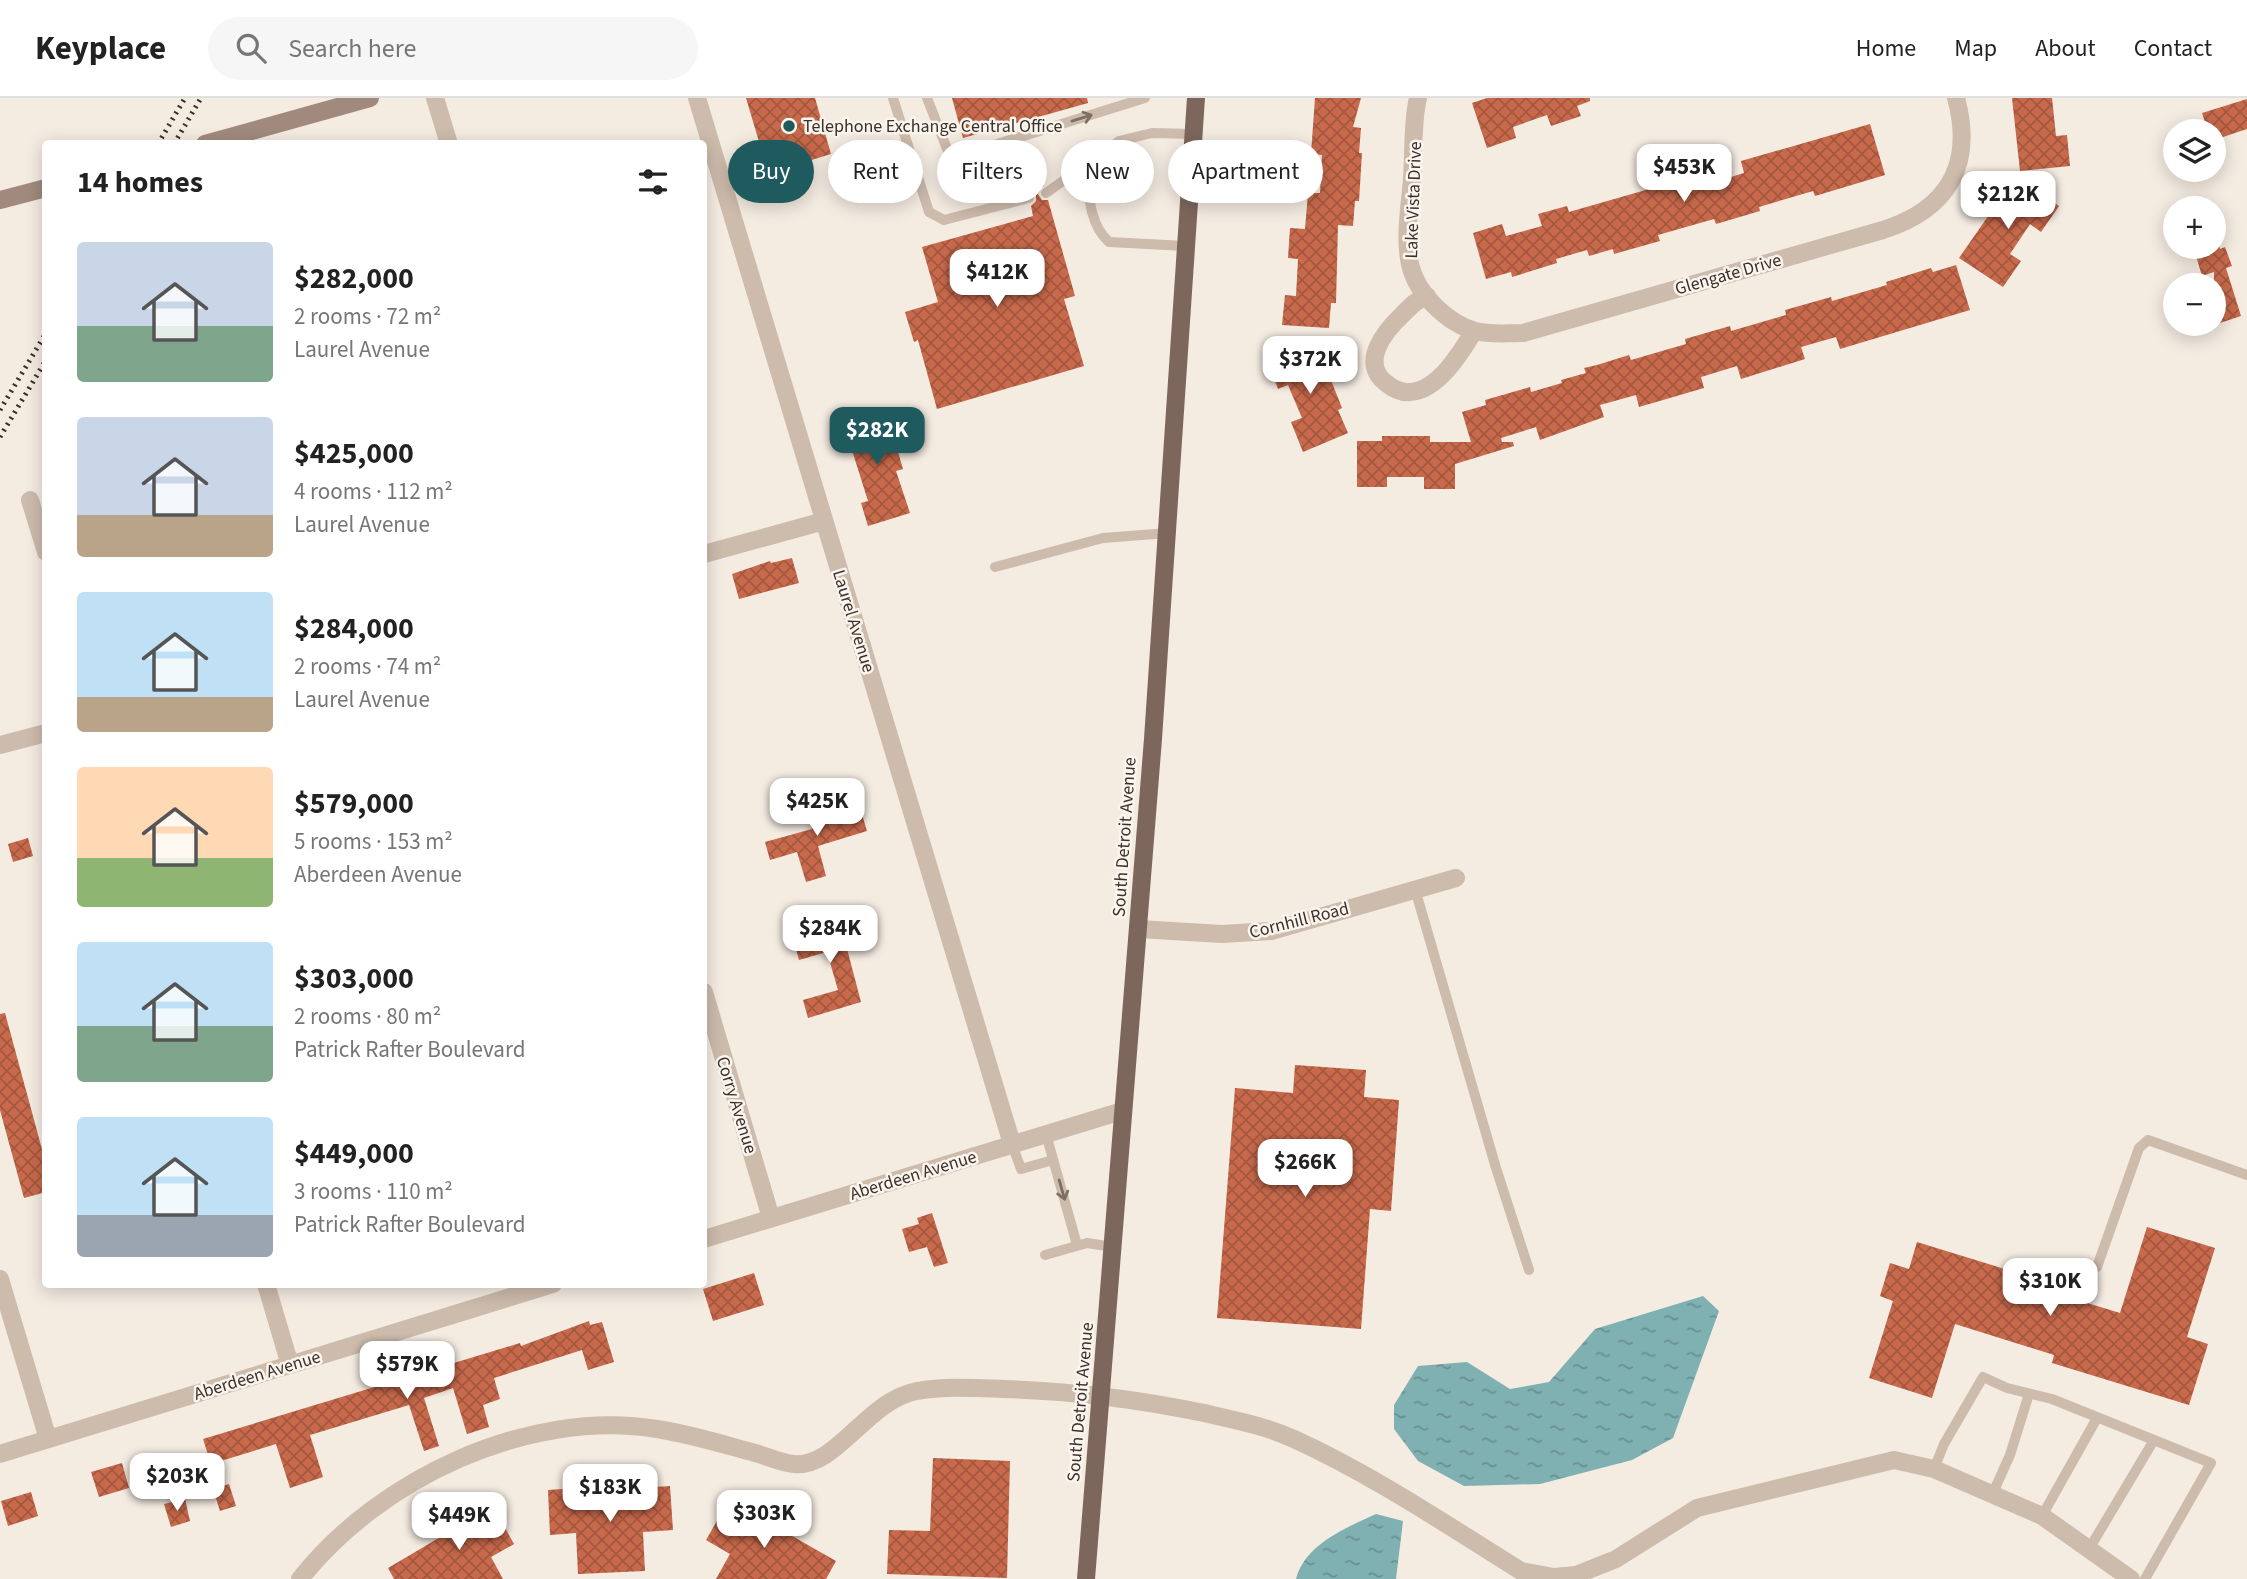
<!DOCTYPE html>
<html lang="en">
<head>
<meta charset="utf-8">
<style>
  body { margin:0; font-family:"Source Sans 3",sans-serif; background:#f6f6f6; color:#222; height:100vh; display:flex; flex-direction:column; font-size:26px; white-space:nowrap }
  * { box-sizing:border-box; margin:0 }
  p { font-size:23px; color:#767676 }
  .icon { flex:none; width:38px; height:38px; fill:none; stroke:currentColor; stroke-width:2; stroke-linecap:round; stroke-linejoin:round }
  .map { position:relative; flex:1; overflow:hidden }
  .details { position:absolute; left:42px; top:42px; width:665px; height:1148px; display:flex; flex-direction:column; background:#fff; border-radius:7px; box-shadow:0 4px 18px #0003 }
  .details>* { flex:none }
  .hud { position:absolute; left:728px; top:42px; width:665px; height:63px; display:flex; gap:14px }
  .buttons { position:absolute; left:2163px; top:21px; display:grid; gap:14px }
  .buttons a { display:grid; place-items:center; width:63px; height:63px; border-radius:50%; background:#fff; box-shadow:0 4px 18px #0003; font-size:35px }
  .price { position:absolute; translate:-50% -60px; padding:0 16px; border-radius:14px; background:#fff; color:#222; font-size:23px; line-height:46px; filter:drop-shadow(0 2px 4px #0008) }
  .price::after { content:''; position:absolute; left:50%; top:42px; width:21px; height:16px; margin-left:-10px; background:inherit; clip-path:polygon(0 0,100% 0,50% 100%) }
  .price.active { background:#1f5a5e; color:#fff }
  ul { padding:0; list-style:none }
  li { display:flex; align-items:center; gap:21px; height:175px; padding:0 35px }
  li span { display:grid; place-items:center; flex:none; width:196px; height:140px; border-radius:7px; color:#555 }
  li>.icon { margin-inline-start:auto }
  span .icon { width:84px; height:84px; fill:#fffc; stroke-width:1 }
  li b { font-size:30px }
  h2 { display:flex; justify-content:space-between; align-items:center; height:84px; padding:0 35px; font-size:30px }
  .chip { padding:0 24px; border-radius:32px; background:#fff; box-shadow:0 4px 18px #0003; font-size:24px; line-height:63px }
  .chip.active { background:#1f5a5e; color:#fff }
  header { display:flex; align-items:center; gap:42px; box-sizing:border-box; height:98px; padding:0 35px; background:#fff; border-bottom:2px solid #e0e0e0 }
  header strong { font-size:33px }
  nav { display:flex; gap:38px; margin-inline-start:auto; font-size:24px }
  .search { width:490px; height:63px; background:#f6f6f6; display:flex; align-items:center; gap:18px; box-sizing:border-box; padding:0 24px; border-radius:38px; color:#767676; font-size:26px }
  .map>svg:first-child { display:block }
  .water { fill:url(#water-ripples) }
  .building { fill:url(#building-cross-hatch) }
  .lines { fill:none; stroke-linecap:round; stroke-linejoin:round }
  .service { stroke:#cdbbac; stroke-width:10 }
  .minor { stroke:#cdbbac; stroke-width:18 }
  .secondary { stroke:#a18a7d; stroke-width:18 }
  .primary { stroke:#7d675c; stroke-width:18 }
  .rail { stroke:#3b302b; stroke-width:5; stroke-dasharray:2 5; stroke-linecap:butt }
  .oneway { stroke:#7d6f65 }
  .poi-dot { fill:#1f5a5e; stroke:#fbf5ee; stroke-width:2.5 }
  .labels { text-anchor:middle; stroke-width:5; stroke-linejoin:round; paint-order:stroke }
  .poi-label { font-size:18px; fill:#3b302b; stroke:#fbf5ee; text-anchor:start }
  .street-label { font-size:18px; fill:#3b302b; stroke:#fbf5ee }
</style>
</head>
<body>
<header>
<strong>Keyplace</strong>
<div class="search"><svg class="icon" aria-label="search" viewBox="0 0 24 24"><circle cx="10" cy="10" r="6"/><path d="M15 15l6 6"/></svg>Search here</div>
<nav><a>Home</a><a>Map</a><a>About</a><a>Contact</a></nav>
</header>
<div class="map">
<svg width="2247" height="1481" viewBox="0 0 2247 1481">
  <defs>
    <pattern id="water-ripples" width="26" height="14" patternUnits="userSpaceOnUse" patternTransform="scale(1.75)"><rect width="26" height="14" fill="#7fb0b2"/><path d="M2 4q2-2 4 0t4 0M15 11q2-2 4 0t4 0" fill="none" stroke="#699091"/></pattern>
    <pattern id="building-cross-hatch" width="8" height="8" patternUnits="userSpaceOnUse" patternTransform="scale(1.75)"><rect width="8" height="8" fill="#c8694b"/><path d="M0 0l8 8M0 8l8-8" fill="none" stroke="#a4573f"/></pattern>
  </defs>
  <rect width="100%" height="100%" fill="#f4ebe1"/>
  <path class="water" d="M1703 1198 1719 1213 1673 1340 1632 1362 1540 1386 1464 1388 1418 1363 1394 1331V1307L1418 1268 1467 1264 1510 1291 1549 1284 1595 1231Z
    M1376 1416 1403 1423 1396 1481H1296C1305 1446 1346 1430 1376 1416Z"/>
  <path class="building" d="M746 0H815L831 56 805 64 808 73 788 79 785 69 768 74Z
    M952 0H1087L1088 5 963 40Z
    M1315 0H1361L1353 29 1361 30 1359 55H1362L1359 103H1355L1353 128 1338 127 1336 205H1331L1329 230 1282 227 1285 197 1296 198 1298 161 1288 160 1290 130 1305 131 1308 95H1320L1322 57 1311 56Z
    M1487 0H1590V3L1577 8 1581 18 1551 28 1547 17 1513 29 1516 40 1487 50 1472 5Z
    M2012 0H2052L2056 38 2067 37 2070 68 2020 73Z
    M2247 1V31L2214 42V33H2208L2202 15Z
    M1870 26 1885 77 1815 98 1813 93 1759 109 1760 113 1716 126 1714 121 1658 137 1660 143 1614 156 1613 151 1589 158 1587 152 1556 161 1557 165 1512 179 1511 174 1486 181 1473 135 1502 126 1506 138 1542 128 1538 116 1567 108 1569 114 1705 75 1708 86 1744 75 1741 63Z
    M1041 78 1044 87 1038 96 1042 102H1048L1075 198 1064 201 1084 268 937 311 918 242 914 244 905 214 938 204 922 149 1033 118 1031 108 1036 103V97L1026 93 1024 83Z
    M2016 78 2059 108 2041 134 2030 126 2010 156 2021 163 2003 189 1959 160Z
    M2218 144 2220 151 2225 149 2232 168 2226 170 2241 218 2214 227V174L2202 178 2196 158 2214 153V145Z
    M1956 167 1970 212 1840 251 1836 239 1801 249 1805 261 1741 281 1737 268 1701 279 1704 290 1639 309 1636 297 1600 307 1604 319 1540 342 1536 329 1501 340 1502 344H1513L1514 348 1455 366V391H1424V379H1387V389H1357V343H1382V338H1430V344H1471L1462 314 1486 307 1485 302 1530 289 1531 294 1562 285 1561 282 1586 275 1584 270 1597 267 1629 257 1631 262 1686 246 1685 241 1730 228 1731 233 1786 217 1785 212 1831 199 1832 203 1887 187 1886 184 1931 170 1933 174Z
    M1311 245 1320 269 1325 267 1342 310 1338 312 1348 335 1303 354 1291 324 1302 320 1288 287 1278 291 1267 262Z
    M886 313 903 371 896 373 910 415 868 428 861 405 868 403 851 349 844 351 839 334 847 332 845 326Z
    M792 460 799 485 739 501 732 476 770 463 771 465Z
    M826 702 831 719 860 710 867 733 818 748 826 778 806 784 797 754 770 762 765 744 812 731 806 708Z
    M28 740 33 758 13 764 8 746Z
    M836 809 861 904 808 920 803 902 838 892 827 854 799 862 794 844 821 836 815 815Z
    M5 915 46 1066V1094L24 1100 0 1012V916Z
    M1295 967 1366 972 1364 999 1399 1002 1391 1113 1370 1111 1361 1231 1217 1220 1235 990 1293 995Z
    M932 1115 948 1165 934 1169 927 1149 909 1154 902 1131 919 1126 917 1120Z
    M2147 1129 2215 1150 2187 1239 2208 1246 2189 1307 2052 1265 2054 1257 1955 1226 1932 1300 1869 1280 1893 1203 1880 1198 1890 1165 1909 1171 1917 1144 2060 1188 2058 1196 2120 1215Z
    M754 1175 764 1207 713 1223 703 1191Z
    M589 1223 590 1227 602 1224 614 1264 588 1272 582 1252 494 1280 500 1301 483 1307 489 1329 467 1336 453 1290 424 1300 439 1348 424 1353 409 1307 310 1337 323 1379 290 1390 276 1346 211 1366 203 1341 520 1245 521 1248Z
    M933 1360 1010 1363 1007 1480 887 1476 889 1432 930 1433Z
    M122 1365 129 1390 99 1399 91 1374Z
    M229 1386 236 1408 220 1413 213 1391Z
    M670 1388 673 1432 643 1434 645 1473 578 1476 576 1435 550 1437 548 1392 591 1389 592 1393Z
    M31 1394 38 1418 8 1428 1 1403Z
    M185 1401 190 1423 171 1429 164 1406Z
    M729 1402 836 1463 826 1481H716L730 1456 706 1442Z
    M493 1408 514 1446 491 1459 503 1481H394L388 1470Z"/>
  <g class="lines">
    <path class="service" d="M893 0 929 114 944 122 1029 100
      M927 0 947 51 962 57 1145 0
      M1086 67C1089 94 1088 125 1109 144L1185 148
      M1046 95 1119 43 1152 35 1193 36
      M995 469 1103 440 1168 435
      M1415 791 1496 1070 1529 1172
      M1046 1036 1077 1147
      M1012 1046 1021 1071 1053 1062
      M1045 1157 1087 1145 1113 1149
      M2097 1169 2139 1050 2148 1042 2247 1077
      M1934 1371 1944 1346 1983 1279 2007 1290 2052 1301 2211 1365 2145 1481
      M1992 1397 2010 1357 2029 1296
      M2042 1418 2097 1320
      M2089 1451 2154 1342"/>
    <path class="minor" d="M435 0 449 46
      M697 0 1012 1046
      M1418 0C1412 25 1414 54 1412 80 1410 108 1404 139 1410 166 1416 195 1447 225 1475 233 1491 237 1507 235 1523 235L1883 132C1949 111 1974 66 1956 0
      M1427 198C1416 202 1410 209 1402 217 1385 233 1359 265 1386 285 1392 290 1401 295 1410 294 1438 293 1462 253 1474 233
      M30 402 46 454
      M704 456 824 423
      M0 647 46 635
      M1138 831 1222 836 1271 833 1456 780
      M704 894 771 1120
      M704 1141 1122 1013
      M0 1181 48 1341
      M266 1186 290 1267
      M0 1356 553 1186
      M300 1481C379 1381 528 1310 657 1331 690 1336 722 1346 755 1355 767 1358 781 1365 794 1366 837 1370 867 1302 917 1293 946 1288 975 1290 1004 1291 1073 1293 1137 1301 1204 1315 1234 1322 1266 1328 1294 1341 1373 1377 1447 1427 1521 1473L1554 1479 1576 1477 1616 1461 1697 1410 1894 1362 1934 1371 2042 1418 2131 1481"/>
    <path class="secondary" d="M205 46 370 0
      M0 102 46 90"/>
    <path class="primary" d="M1086 1481 1153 641 1196 0"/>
    <path class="rail" d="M158 46 185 0
      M174 46 201 0
      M0 312 46 235
      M0 339 46 262"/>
  </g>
  <defs><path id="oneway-shaft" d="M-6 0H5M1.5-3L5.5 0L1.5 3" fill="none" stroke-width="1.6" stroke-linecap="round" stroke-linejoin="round" transform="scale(1.75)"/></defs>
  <g class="oneway">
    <use href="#oneway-shaft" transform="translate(1082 20) rotate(-17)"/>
    <use href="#oneway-shaft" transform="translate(1062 1092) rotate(74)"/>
  </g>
  <circle class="poi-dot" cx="789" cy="28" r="7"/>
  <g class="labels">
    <g class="poi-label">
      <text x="803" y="34">Telephone Exchange Central Office</text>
    </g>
    <g class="street-label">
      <text transform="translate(1413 102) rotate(-88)" y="6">Lake Vista Drive</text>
      <text transform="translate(1728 176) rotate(-16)" y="6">Glengate Drive</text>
      <text transform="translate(854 523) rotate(73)" y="6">Laurel Avenue</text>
      <text transform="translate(1124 739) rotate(-86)" y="6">South Detroit Avenue</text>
      <text transform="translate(1299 822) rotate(-14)" y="6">Cornhill Road</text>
      <text transform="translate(737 1007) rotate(73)" y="6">Corry Avenue</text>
      <text transform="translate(913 1077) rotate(-17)" y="6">Aberdeen Avenue</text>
      <text transform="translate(257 1277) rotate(-17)" y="6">Aberdeen Avenue</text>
      <text transform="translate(1080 1304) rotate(-85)" y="6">South Detroit Avenue</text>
    </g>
  </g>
</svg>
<div class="buttons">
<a><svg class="icon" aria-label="layers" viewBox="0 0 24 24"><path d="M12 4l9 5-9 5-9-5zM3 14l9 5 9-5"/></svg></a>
<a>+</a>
<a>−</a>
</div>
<b class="price" style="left:1684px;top:106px">$453K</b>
<b class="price" style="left:2008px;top:133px">$212K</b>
<b class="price" style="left:997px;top:211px">$412K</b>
<b class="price" style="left:1310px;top:298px">$372K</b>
<b class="price active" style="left:877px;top:369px">$282K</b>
<b class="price" style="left:817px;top:740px">$425K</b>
<b class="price" style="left:830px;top:867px">$284K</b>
<b class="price" style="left:1305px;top:1101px">$266K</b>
<b class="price" style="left:2050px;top:1220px">$310K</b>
<b class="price" style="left:407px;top:1303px">$579K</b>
<b class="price" style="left:177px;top:1415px">$203K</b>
<b class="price" style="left:610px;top:1426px">$183K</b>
<b class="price" style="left:764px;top:1452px">$303K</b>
<b class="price" style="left:459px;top:1454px">$449K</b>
<div class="hud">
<a class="chip active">Buy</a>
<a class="chip">Rent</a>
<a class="chip">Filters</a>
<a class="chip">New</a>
<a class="chip">Apartment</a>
</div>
<section class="details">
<h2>14 homes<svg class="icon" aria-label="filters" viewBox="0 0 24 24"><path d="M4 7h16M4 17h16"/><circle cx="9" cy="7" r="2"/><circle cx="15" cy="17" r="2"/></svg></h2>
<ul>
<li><span style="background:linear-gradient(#c9d6e8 60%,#7fa58c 0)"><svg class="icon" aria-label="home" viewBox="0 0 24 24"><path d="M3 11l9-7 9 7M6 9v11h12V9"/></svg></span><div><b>$282,000</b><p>2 rooms · 72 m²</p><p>Laurel Avenue</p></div></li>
<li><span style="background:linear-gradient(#c9d6e8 70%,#b9a48a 0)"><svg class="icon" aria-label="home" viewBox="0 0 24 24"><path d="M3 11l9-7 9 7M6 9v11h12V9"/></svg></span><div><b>$425,000</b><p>4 rooms · 112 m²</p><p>Laurel Avenue</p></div></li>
<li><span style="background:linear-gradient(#bfe0f5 75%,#b9a48a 0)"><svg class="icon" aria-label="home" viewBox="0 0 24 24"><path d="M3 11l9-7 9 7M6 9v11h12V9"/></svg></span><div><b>$284,000</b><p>2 rooms · 74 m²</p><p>Laurel Avenue</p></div></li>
<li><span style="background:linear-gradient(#ffd9b3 65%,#8fb573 0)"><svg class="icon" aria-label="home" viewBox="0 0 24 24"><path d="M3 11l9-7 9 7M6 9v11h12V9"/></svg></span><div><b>$579,000</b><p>5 rooms · 153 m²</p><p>Aberdeen Avenue</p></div></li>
<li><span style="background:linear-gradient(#bfe0f5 60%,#7fa58c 0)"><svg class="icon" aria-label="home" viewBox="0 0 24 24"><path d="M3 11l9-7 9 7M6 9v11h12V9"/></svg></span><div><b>$303,000</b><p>2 rooms · 80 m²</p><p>Patrick Rafter Boulevard</p></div></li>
<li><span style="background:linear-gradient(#bfe0f5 70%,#9aa5b1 0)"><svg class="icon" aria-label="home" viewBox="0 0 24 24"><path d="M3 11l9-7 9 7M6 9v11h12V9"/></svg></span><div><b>$449,000</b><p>3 rooms · 110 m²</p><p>Patrick Rafter Boulevard</p></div></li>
</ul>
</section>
</div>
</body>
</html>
